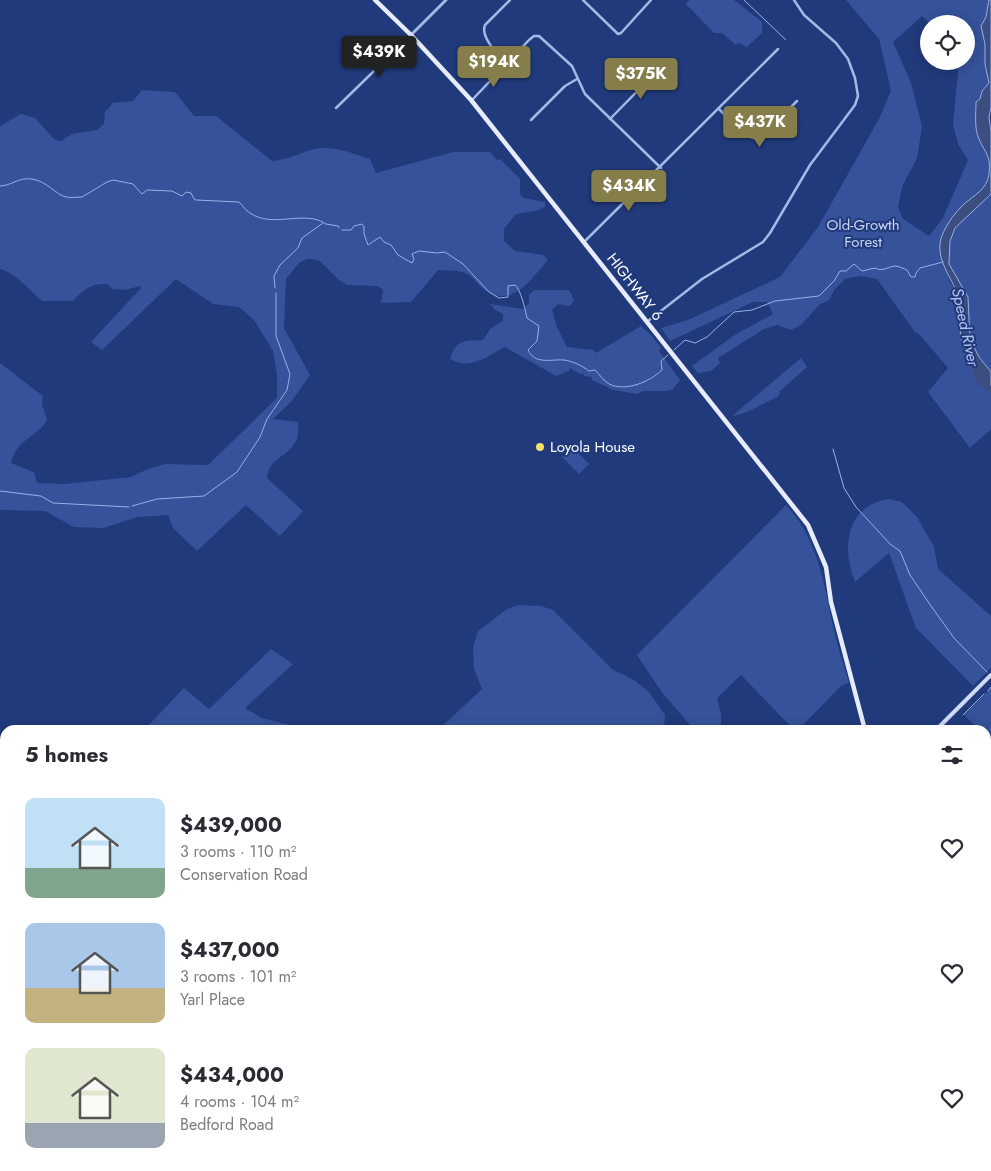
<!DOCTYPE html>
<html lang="en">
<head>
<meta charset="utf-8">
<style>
  body { margin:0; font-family:Jost,sans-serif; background:#f7f7f7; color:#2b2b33; height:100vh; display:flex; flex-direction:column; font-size:19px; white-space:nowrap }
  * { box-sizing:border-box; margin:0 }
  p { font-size:16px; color:#7c7c81 }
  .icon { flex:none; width:28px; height:28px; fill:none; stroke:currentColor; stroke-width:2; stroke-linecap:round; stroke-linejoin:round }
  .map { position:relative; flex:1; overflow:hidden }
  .details { position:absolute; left:0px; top:725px; width:991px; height:446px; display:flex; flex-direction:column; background:#fff; border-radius:15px 15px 0 0; box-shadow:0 2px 12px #0003 }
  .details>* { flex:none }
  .buttons { position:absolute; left:920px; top:15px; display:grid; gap:10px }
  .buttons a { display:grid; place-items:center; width:55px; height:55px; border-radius:50%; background:#fff; box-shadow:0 2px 12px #0003; font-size:25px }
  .price { position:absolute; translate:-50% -42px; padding:0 11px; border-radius:5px; background:#857d4a; color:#fff; font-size:16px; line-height:32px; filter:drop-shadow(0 1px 2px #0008) }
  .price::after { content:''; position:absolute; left:50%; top:30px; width:15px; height:11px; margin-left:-8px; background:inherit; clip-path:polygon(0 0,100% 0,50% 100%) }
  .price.selected { background:#222; color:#fff }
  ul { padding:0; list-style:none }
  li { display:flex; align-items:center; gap:15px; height:125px; padding:0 25px }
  li span { display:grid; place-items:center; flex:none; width:140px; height:100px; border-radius:10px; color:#555 }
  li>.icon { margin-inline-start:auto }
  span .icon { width:60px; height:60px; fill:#fffc; stroke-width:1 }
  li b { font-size:21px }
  h2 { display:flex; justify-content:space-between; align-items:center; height:60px; padding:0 25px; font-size:21px }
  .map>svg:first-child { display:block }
  .green { fill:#35529a; fill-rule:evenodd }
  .water { fill:#3c4e7f; stroke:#99b0e7 }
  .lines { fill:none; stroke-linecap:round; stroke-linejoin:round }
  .stream { stroke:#99b0e7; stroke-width:1 }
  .river { stroke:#3c4e7f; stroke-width:5 }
  .minor { stroke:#a5b8e6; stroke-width:2.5 }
  .tertiary { stroke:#a5b8e6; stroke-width:3 }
  .secondary { stroke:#cfd9f5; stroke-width:4 }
  .primary { stroke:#e6ebfd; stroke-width:4.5 }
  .rail-casing { stroke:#fff; stroke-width:3 }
  .rail { stroke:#213a7c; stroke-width:1; stroke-dasharray:4; stroke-linecap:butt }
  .poi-dot { fill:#f2e167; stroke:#213a7c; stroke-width:2 }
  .labels { text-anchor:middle; stroke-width:4; stroke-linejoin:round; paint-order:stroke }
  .park-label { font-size:15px; fill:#c8d5f5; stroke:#213a7c }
  .street-label { font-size:15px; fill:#fff; stroke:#213a7c }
  .poi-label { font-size:15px; fill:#fff; stroke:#213a7c; text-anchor:start }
  .water-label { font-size:16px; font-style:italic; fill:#b0c2ee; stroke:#213a7c }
</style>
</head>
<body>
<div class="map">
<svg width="991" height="1171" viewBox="0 0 991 1171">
  <rect width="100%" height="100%" fill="#213a7c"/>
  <path class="green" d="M689 0H734L762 22V33L747 47 738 43 736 45 722 33H714L686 4Z
    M846 0H989L986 17 981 26 985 44V64L989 83 982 91 976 125 979 139 989 155V176L985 187 953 216 942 234 949 280 957 294 959 302 961 339 980 380 991 391V429L970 448 928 392 948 368 920 335 915 332 877 279 860 276 845 279 834 290 829 300 819 305 801 325 791 330 777 325 764 329 718 358 720 363 711 371 698 373 692 366 733 336 773 314 767 302H753L670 341 661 328 688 320 780 277 818 227 879 119 891 91 879 39ZM922 16 930 24H966V61H959L953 124 958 144 968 160 943 218 929 236 903 219 898 207 902 187 917 158 922 127 911 83 893 42Z
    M142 90 175 92 194 116H216L272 161C286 160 298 154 311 150 331 144 351 153 370 159L376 173 453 152H490L497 160 500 159 520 179V194L523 198 545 202V207L535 211 516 214 504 229V241L515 251 543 255 547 258V261C532 278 513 308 486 291 478 286 472 274 462 272 455 270 445 271 438 270L411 302 381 303 383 290 378 286 347 285 339 280 320 261 312 259H307L299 263 286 279 284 328 310 375 291 402 273 419 298 422C298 428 299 436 296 441 287 458 270 457 267 478L303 511 280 536 246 505 197 551 173 528 168 515 138 517 103 528 74 527 45 511 0 510V363L43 396 42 404 47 420C36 439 17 438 11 463L34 472 37 483 65 484 131 477 148 469 165 464 208 465 277 398V375L273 351 254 320 239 307 213 304 176 279 102 350 91 342 141 288 140 286 125 290 112 289 108 284C92 283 83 289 73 301H42C30 291 15 272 0 269V126L21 114 35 118 55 140 61 141 72 134 97 130 104 124 105 111 110 107 112 103 133 101Z
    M991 194V372L979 357 970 339 968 297 949 264 950 241 955 228Z
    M534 290H569L574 300 570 306 558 304 552 310 557 327 567 347 594 350 596 353 641 326 652 336 661 348 659 351 680 380 673 389 667 391H643L637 394 613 390 592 380V377L584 376V374H580L570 368 569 371 556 376 505 347C488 356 470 371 450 359 456 339 464 341 483 340L491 328 503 321V314L495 310 490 304 524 309 529 303V295Z
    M801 358 807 367 780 391 779 396C763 403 749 414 732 416Z
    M572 447 589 464 579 474 562 457Z
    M889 499 902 502 917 517 934 547 938 569 991 616V668L973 686 916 628 889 553 855 582C841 548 846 505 889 499Z
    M786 505C819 540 824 585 834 630 838 648 844 666 849 683L841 686 798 730H794L741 675 717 698 721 714V730H703L704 728 700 726 696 730H685L690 725 661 691 637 655Z
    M518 605 541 606 553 610 612 669 634 680 649 692 665 715 664 729 438 730 482 689 474 669 473 648 478 631 507 609Z
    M271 649 293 664 245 708 262 718 310 730H144L184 688 209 709Z
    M991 688V739L986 735V730H980L964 715Z
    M0 796 5 797V876L0 874Z
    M986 888 991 893V991L986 996Z
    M986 1024 991 1025V1071L986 1076Z"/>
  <path class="water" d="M989 0H991V107L989 117 991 132V194L955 228 950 241 949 264 968 297 970 339 979 357 991 372V391C975 375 961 350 960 327 959 317 961 303 957 293 949 273 933 255 943 233 948 222 955 213 963 205 974 195 987 190 989 174 991 155 986 155 979 139 974 128 976 114 976 102L980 99 982 91 989 83 985 64V44L981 26 986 17Z"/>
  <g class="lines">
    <path class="stream" d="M744 0 786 40
      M0 186C11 186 19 177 31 179 46 180 56 195 66 197 71 198 77 197 82 197L107 182 113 180 133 184 142 194 147 190 172 191 182 196 186 192 191 193 194 199 196 200 239 202C243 206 246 211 250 213 273 229 305 209 326 224
      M326 224 338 226 339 228
      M342 230H351L354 226 362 224 364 227V234L368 245 380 237 384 242 391 245 398 255 412 263 414 259 412 254 419 251 437 253 445 252 463 264 489 292 499 298 508 297V286L515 285C521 290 525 309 527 318L539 326 537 341 528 350C535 365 551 359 564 360 572 361 583 366 589 371L595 370C599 374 604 381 609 384 626 392 649 382 662 370L661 361 668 355
      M275 288 274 276 280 265 298 248 302 238 323 223
      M674 350 685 340 695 343 707 337 734 312 752 310 775 301 819 296 834 281 840 271H846L854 264 862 271 875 268C883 272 887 267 895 266 899 266 904 269 907 270L911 277H915L916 273 920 268 943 262
      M833 449 844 488 856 507 890 544 900 551 910 575 931 606 954 638 987 672
      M0 491 41 496 53 503 129 507
      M132 506 157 499 204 496 237 472 260 437 267 419 287 390 290 374 276 336V293
      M988 691 991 687
      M963 715 984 694
      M306 1166 311 1171
      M11 1171 12 1166"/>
    <path class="river" d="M974 365C975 376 981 385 991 389"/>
    <path class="minor" d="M583 0 618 34 621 33 651 0
      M505 64C498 54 480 37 485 25L510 0
      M472 100 529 40 534 36H539L572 66 585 94 661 168
      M336 108 411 35
      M719 109C728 118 748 143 760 138L797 101
      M610 119 658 70
      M531 120 565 86 577 79
      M584 242 778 49
      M648 321 702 279 763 242 770 233 810 165 855 105 858 96 855 78 848 59 836 43 804 15 794 0
      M986 1079 991 1075
      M986 1099 991 1103
      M986 1157 991 1162
      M215 1166 220 1171
      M771 1166V1171
      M880 1166 887 1171
      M939 1166 943 1171
      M836 1171 841 1166
      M897 1171 901 1166"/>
    <path class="tertiary" d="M411 35 446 0"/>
    <path class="secondary" d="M936 730 991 675
      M986 881 991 886
      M623 1166 628 1171
      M0 1169 2 1171"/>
    <path class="primary" d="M375 0 411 35 471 100 808 525 826 567 831 602 865 730
      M494 1171 499 1166"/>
    <g class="rail-casing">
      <path id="rail" d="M0 794 5 795
        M986 1018 991 1019
        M604 1166 609 1171"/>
    </g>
    <use href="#rail" class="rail"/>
  </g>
  <circle class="poi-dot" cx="540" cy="447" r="5"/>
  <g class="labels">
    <g class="park-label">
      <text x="863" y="230">Old-Growth<tspan x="863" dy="17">Forest</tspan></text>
    </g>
    <g class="street-label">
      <text transform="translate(635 287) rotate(52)" y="5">HIGHWAY 6</text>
    </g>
    <g class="poi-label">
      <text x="550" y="452">Loyola House</text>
    </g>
    <g class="water-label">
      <text transform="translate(966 327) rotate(78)" y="6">Speed River</text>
    </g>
  </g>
</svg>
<div class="buttons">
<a><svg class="icon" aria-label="locate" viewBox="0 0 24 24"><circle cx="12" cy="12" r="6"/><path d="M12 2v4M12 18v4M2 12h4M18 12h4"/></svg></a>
</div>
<b class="price selected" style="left:379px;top:78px">$439K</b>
<b class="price" style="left:494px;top:88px">$194K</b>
<b class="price" style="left:641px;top:100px">$375K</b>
<b class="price" style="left:760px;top:148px">$437K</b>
<b class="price" style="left:629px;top:212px">$434K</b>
<section class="details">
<h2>5 homes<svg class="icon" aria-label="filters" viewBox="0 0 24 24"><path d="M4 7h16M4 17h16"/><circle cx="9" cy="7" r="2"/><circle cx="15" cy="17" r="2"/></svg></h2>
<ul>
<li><span style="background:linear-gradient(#bfe0f5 70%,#7fa58c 0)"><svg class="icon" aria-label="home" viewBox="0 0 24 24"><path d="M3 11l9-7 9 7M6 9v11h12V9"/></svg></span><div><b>$439,000</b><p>3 rooms · 110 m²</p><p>Conservation Road</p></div><svg class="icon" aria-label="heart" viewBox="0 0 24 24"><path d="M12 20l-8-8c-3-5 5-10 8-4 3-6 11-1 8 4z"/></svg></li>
<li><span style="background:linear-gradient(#a9c7e8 65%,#c2b280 0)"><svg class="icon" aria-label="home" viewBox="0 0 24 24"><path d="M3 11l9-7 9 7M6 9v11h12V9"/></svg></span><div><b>$437,000</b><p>3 rooms · 101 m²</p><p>Yarl Place</p></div><svg class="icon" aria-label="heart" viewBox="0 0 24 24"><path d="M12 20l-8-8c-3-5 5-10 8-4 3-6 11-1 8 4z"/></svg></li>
<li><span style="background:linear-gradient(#dfe7d0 75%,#9aa5b1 0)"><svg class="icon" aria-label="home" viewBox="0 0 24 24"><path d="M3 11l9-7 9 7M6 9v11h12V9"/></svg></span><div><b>$434,000</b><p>4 rooms · 104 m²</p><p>Bedford Road</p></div><svg class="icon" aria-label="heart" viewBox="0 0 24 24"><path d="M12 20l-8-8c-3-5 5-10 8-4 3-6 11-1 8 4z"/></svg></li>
</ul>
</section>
</div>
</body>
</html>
